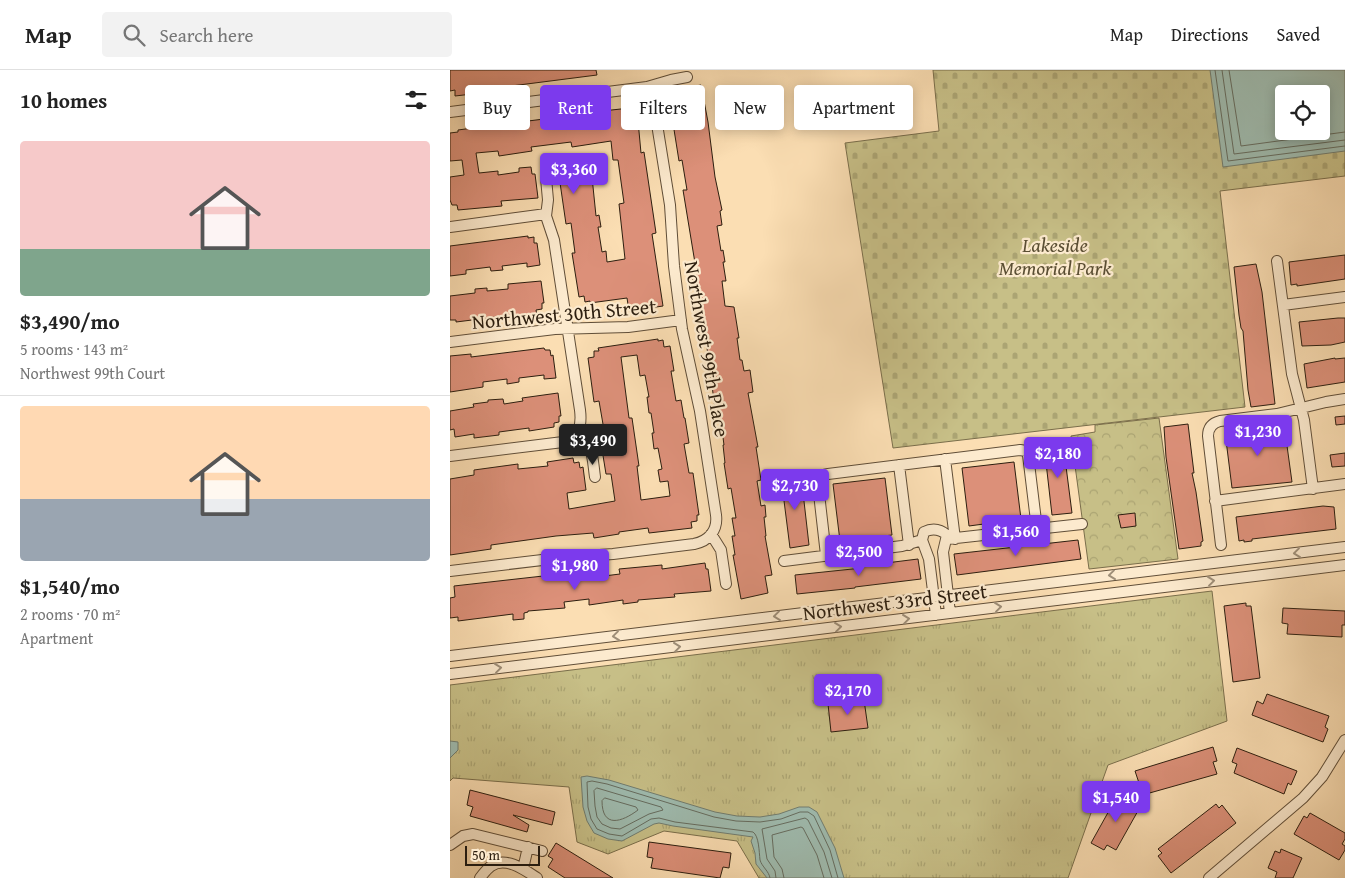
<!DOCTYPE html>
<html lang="en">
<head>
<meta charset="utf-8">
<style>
  body { margin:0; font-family:"Gentium Book Plus",serif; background:#f2f2f2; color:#222; height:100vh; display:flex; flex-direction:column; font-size:19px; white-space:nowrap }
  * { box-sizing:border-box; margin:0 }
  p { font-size:16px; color:#767676 }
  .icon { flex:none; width:28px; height:28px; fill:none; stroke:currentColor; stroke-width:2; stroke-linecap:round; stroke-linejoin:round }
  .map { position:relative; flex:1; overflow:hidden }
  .sheet { display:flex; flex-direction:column; background:#fff; width:450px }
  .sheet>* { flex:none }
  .banner { position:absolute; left:15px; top:15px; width:475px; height:45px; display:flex; gap:10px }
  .buttons { position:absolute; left:825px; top:15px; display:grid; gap:10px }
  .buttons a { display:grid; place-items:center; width:55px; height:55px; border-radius:5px; background:#fff; box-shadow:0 2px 12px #0003; font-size:25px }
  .scale { position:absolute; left:15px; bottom:12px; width:75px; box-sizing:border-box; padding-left:5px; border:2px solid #2c1e0f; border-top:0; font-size:14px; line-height:18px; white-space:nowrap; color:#2c1e0f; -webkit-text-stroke:4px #fceace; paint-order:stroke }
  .price { position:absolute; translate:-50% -42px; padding:0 11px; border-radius:5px; background:#7c3aed; color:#fff; font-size:16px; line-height:32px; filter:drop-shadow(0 1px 2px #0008) }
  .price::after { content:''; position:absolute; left:50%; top:30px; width:15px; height:11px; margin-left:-8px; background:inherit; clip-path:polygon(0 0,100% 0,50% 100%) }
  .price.on { background:#222; color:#fff }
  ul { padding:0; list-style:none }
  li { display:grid; align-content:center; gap:10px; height:265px; padding:0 20px }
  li+li { border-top:1px solid #e0e0e0 }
  li span { display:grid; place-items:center; height:155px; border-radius:5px; color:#555 }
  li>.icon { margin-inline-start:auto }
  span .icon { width:90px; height:90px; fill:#fffc; stroke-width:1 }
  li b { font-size:21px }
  h2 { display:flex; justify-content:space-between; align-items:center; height:60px; padding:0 20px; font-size:21px }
  .chip { padding:0 18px; border-radius:5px; background:#fff; box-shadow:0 2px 12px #0003; font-size:18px; line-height:45px }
  .chip.on { background:#7c3aed; color:#fff }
  header { display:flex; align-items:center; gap:30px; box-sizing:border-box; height:70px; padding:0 25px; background:#fff; border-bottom:1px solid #e0e0e0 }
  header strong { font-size:24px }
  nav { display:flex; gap:28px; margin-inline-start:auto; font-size:18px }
  .search { width:350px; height:45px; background:#f2f2f2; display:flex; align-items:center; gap:12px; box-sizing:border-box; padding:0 18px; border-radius:5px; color:#767676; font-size:19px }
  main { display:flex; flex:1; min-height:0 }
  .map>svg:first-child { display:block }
  .grass { fill:url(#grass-tufts); stroke:#7a6e4b }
  .forest { fill:url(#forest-crowns); stroke:#7a6e4b }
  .cemetery { fill:url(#cemetery-stones); stroke:#7a6e4b; fill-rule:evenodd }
  .water { fill:#9fbcb0; stroke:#717d70; fill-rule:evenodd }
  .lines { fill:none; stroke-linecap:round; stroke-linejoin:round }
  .shore { stroke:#666d60; stroke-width:1 }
  .building { fill:#dc9079; stroke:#2c1e0f; fill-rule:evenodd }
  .minor-casing { stroke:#604e38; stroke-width:12 }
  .minor { stroke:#fceace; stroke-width:10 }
  .oneway { stroke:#9e8e78 }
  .labels { text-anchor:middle; stroke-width:4.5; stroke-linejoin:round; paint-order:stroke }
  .park-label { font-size:20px; font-style:italic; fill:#5a4e33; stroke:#fceace }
  .street-label { font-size:20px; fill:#2c1e0f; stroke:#fceace }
</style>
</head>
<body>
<header>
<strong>Map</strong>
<div class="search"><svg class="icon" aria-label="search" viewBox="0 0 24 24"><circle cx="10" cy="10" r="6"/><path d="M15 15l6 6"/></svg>Search here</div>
<nav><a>Map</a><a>Directions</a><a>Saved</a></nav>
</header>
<main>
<section class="sheet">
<h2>10 homes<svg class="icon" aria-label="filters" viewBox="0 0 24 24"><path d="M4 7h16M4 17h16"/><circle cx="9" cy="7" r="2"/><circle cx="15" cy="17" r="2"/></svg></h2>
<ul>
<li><span style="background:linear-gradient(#f6c9c9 70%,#7fa58c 0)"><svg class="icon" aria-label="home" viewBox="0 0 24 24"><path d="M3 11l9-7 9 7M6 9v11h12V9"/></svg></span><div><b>$3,490/mo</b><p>5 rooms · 143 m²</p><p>Northwest 99th Court</p></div></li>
<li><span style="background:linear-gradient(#ffd9b3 60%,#9aa5b1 0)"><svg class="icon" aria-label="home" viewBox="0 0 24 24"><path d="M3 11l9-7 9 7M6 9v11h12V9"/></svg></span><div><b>$1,540/mo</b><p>2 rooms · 70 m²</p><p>Apartment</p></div></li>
</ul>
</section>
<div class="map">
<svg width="895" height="808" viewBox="0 0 895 808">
  <defs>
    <pattern id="grass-tufts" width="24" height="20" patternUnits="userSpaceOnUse" patternTransform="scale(1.25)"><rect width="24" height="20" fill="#c7bf87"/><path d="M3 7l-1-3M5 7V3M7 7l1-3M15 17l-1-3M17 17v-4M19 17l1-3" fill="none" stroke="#aba473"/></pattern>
    <pattern id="forest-crowns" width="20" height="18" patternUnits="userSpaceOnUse" patternTransform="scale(1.25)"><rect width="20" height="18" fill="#c7bf87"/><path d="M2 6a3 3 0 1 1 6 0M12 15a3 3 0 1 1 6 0" fill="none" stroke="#aba473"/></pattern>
    <pattern id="cemetery-stones" width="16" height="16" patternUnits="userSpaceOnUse" patternTransform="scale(1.25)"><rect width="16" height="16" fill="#c7bf87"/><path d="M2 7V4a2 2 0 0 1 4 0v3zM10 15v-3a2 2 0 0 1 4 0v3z" fill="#aba473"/></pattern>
  </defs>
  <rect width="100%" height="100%" fill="#fbdeb3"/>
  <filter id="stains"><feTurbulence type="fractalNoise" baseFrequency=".004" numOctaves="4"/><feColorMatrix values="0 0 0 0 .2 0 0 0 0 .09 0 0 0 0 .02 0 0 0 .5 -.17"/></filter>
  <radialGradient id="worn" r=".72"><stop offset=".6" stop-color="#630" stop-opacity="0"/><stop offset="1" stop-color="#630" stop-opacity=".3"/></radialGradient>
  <path class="grass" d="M762 521 777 651 658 695 618 808H309L287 771 214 761 158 784 127 772 119 717 3 708 0 711V615Z"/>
  <path class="forest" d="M709 348 728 489 639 499 621 366 645 362V355Z"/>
  <path class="cemetery" d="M483 0H895V106L770 121 795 337 443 378 395 73 489 61ZM834 24H871V61H834Z"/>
  <path class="water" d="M760 0H895V81L773 97ZM834 24H871V61H834Z
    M0 671 8 672V680L0 688Z
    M137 706 159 710 265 742 287 746 310 747 329 744 349 737H359L367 742 385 778 394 808H317L306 794 305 783 301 771 303 767 223 756 209 753 204 754 172 771 158 769 144 763 137 751 133 737 131 707Z"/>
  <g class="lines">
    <path class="shore" d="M765 0 778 91 895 76
      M772 0 784 84 895 70
      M779 0 791 76 895 62
      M147 718 211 737 213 740 199 744 170 759 161 758 152 754 147 747 145 736 144 721Z
      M155 728 186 737 188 740C172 752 152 759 152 731Z
      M320 808C319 801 312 797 310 790 309 781 309 766 303 762L225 752 209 748 201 749 172 766 159 764 147 759 141 749 138 737 137 712 142 711 157 714 264 747 286 751 310 752 331 749 350 742H358L364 746 380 780 388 808
      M326 808 325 801 317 789 312 759 355 748 358 750 374 782 382 808
      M334 808 332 799 324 787 322 765 351 757 353 758 367 785 374 808"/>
  </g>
  <path class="building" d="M0 0H146L147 5 30 20 31 23 5 26V20L0 21Z
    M251 15 258 52 265 107 272 140 270 141 272 155 267 156 271 181 273 180 275 192H273L276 211H272L275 236 284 237 289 268H287L290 290H292L294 301 300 300 303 322 298 323 308 377H306L311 410 307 411 311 436 315 435 316 447H314L316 466H315L322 505 315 506 318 523 291 529 283 485H285L282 466H285L282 448H286L281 418 278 419 274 393H275L273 375H274L270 345 266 346 254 255H252L246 219H244L240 194 245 193 233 120H237L232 90 229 91 222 47H228L224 23 230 22 229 19Z
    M180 38V41L187 40 191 83 194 82 206 163 202 164 213 236 179 241 177 228 140 233V231L135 232 134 226 129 227 122 183H125L121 153 116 154 107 92 130 89V92L138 91 140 107H142L146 146 149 145 151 157H148L152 182 156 181 157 192 175 189 169 134 174 133 168 90H163L161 71 122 77 121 72 81 77 82 81 49 86 48 81 26 83 29 103 48 101V105L69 102V98L81 97 82 104H85L88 128 51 131 52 136 8 140 7 135H2L0 130V107L14 105 12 90 0 91V63L8 62V60L45 55 44 51 70 48V52L118 46V43L143 39V42Z
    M78 166V168L84 167V173H87L90 195 77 197V193L52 196 53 200 41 201 40 197 16 200V204L0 206V176Z
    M895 185V209L847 216V214L841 215 839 192Z
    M806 194 812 222 825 334 801 337 798 320 793 261 791 258 789 245 784 197Z
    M91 211 94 233H92V239L86 240 87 246 62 249V245L6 252V250H0V226L25 223V219L37 218V221L58 219V214Z
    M888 248H895V272L881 275 852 276 849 252Z
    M208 269V271L213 270 214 277 220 276 224 301H221L226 331 231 330 234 348H235L239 373 234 374 239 403H243L249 445H247V451L241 452 242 458 199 463 198 458 169 462V464L144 468 143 463 106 466 41 475V479L0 485V409L24 405V400L68 394V399L98 396 97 392 123 388 124 393 129 392 130 398 133 397 136 420 117 423 119 439 165 431 161 404H156L149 361 154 360 149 331 144 332 138 288 144 287V281H149L148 278ZM187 285 190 306 195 305 199 327H197L199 343H201L204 363H202L204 379 208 378 212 399 208 400 210 412 218 411 220 426 191 430 187 396H189L182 348H179L171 287Z
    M94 278 95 280H100L101 286 103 285 106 308 94 309V305L69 308V312L57 314V309L33 312V317L0 322V286L21 284V287Z
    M885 288V289L895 288V312L857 318 854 294Z
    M108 323 111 346H109V352L104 353V357L79 361V358L49 362V365L24 368V364L5 367 4 359 0 360V341L24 337 23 334 38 332V330L53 329 54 334 73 331 72 328Z
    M895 346V354L886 355 885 347Z
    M738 354 744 403H742L746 422 753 471 751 472V476L729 479 716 387 714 357Z
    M834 354 842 412 782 418 775 362Z
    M613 373 622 443 602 445 594 375Z
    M895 383V396L882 397 880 385Z
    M564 392 571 449 519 456 512 398Z
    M351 405 359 475 340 478 331 407Z
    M435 408 442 465 390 471 383 414Z
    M873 436 884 437 886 459 802 469V471L794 472V470L789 471 786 447Z
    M685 443 686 456 671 458 668 445Z
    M628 470 631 489 507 505 504 484Z
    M468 489 471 509 405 517V518L347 524 345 505 412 498V496Z
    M255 493 256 499H258L261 521 224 524 225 527 188 530V532L173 534V530L139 535V529L114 532 115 538 78 541V542L74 543V549L63 550V544L8 551V547L0 548V528L5 527 4 516 102 505 103 507 139 503 140 507H146L170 504 169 499 212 495V499Z
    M796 533V536H801L810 608 783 612 774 536Z
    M833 538 895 541V555H892V567L837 564 838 554 832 553Z
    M817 624 879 646 875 657 878 659 873 672 802 645 807 631 813 634Z
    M414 630 418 658 381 662 378 634Z
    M763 677 767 691 763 692 767 704 696 724 693 712 690 716 685 701Z
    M787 678 847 701 841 715 838 713 834 724 784 703 787 694 782 692Z
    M20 720 105 742 102 755 63 745 79 755 77 762 20 746 23 737 17 735Z
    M670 721 684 728 675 731 689 739 666 780 657 775 654 780 641 773Z
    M766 734 769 738 772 735 786 753 721 803 708 786 712 783 708 779Z
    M860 743 895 763V769L892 774 895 776V780L889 790 844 764 854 746 857 748Z
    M199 772 281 783 279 798 273 797 270 808 201 798 203 788 197 787Z
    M106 773 163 808H115L98 797 103 789 98 786Z
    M831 779 852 788 843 808H825L827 802 818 798 825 781 830 783Z"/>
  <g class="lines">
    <g class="minor-casing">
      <path id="minor" d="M0 42 197 17 221 10 237 7
        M0 157 96 144
        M827 191 842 304 854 350 863 419
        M833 235 895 227
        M0 272 105 259 178 257 231 250
        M127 363C144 377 142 386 145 407
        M0 386 113 372C129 367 132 356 130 340L104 170 96 146 98 130 96 108
        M495 389 505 469
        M449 395 459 475
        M765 431 895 414
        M261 464 271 480 276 514
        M497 469 632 454
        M771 475 758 366C758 358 762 353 770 351L827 344 876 332 895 329
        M376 485 368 415C368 408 371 405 378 404L570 380 576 381 578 385 587 459
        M334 491 452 476 472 470
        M0 501 109 488 163 484 244 474C259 471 268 460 266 445L250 341 232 259 224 196 220 135 201 17
        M486 545 479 489 472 470 474 462C482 458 490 459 497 465L493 482 500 543
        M0 586 895 477
        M0 604 895 495
        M0 775 13 766 23 764 92 781
        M73 799 78 777
        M30 808C33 804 37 799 41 796 56 786 75 800 87 808
        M759 808 853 728 872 707 895 670"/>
    </g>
    <use href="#minor" class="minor"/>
  </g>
  <defs><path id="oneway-chevron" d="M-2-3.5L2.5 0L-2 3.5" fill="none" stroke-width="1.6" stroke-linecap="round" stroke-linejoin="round" transform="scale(1.25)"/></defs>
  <g class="oneway">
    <use href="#oneway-chevron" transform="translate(847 483) rotate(173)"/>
    <use href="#oneway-chevron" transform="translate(662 505) rotate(173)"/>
    <use href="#oneway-chevron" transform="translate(761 511) rotate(-7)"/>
    <use href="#oneway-chevron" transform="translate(548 537) rotate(-7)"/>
    <use href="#oneway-chevron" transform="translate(327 546) rotate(173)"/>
    <use href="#oneway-chevron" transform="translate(456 549) rotate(-7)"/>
    <use href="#oneway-chevron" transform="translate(388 557) rotate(-7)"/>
    <use href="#oneway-chevron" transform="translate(166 566) rotate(173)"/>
    <use href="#oneway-chevron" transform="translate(227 577) rotate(-7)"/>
    <use href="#oneway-chevron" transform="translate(48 598) rotate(-7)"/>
  </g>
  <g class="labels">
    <g class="park-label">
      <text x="605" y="182">Lakeside<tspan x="605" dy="23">Memorial Park</tspan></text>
    </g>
    <g class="street-label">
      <text transform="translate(114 244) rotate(-5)" y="7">Northwest 30th Street</text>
      <text transform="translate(257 279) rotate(80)" y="7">Northwest 99th Place</text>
      <text transform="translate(445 532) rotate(-7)" y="7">Northwest 33rd Street</text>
    </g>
  </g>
  <rect width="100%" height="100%" filter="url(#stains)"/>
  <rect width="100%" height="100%" fill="url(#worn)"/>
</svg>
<div class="buttons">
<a><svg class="icon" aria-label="locate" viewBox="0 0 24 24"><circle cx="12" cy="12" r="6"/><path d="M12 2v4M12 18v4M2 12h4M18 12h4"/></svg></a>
</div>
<div class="scale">50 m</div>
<b class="price" style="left:124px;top:125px">$3,360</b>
<b class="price" style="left:808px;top:387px">$1,230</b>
<b class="price on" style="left:143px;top:396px">$3,490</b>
<b class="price" style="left:608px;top:409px">$2,180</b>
<b class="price" style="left:345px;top:441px">$2,730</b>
<b class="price" style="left:566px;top:487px">$1,560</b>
<b class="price" style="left:409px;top:507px">$2,500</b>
<b class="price" style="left:125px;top:521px">$1,980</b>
<b class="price" style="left:398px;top:646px">$2,170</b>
<b class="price" style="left:666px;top:753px">$1,540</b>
<div class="banner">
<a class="chip">Buy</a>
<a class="chip on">Rent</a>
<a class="chip">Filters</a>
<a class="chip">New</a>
<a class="chip">Apartment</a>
</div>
</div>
</main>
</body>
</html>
